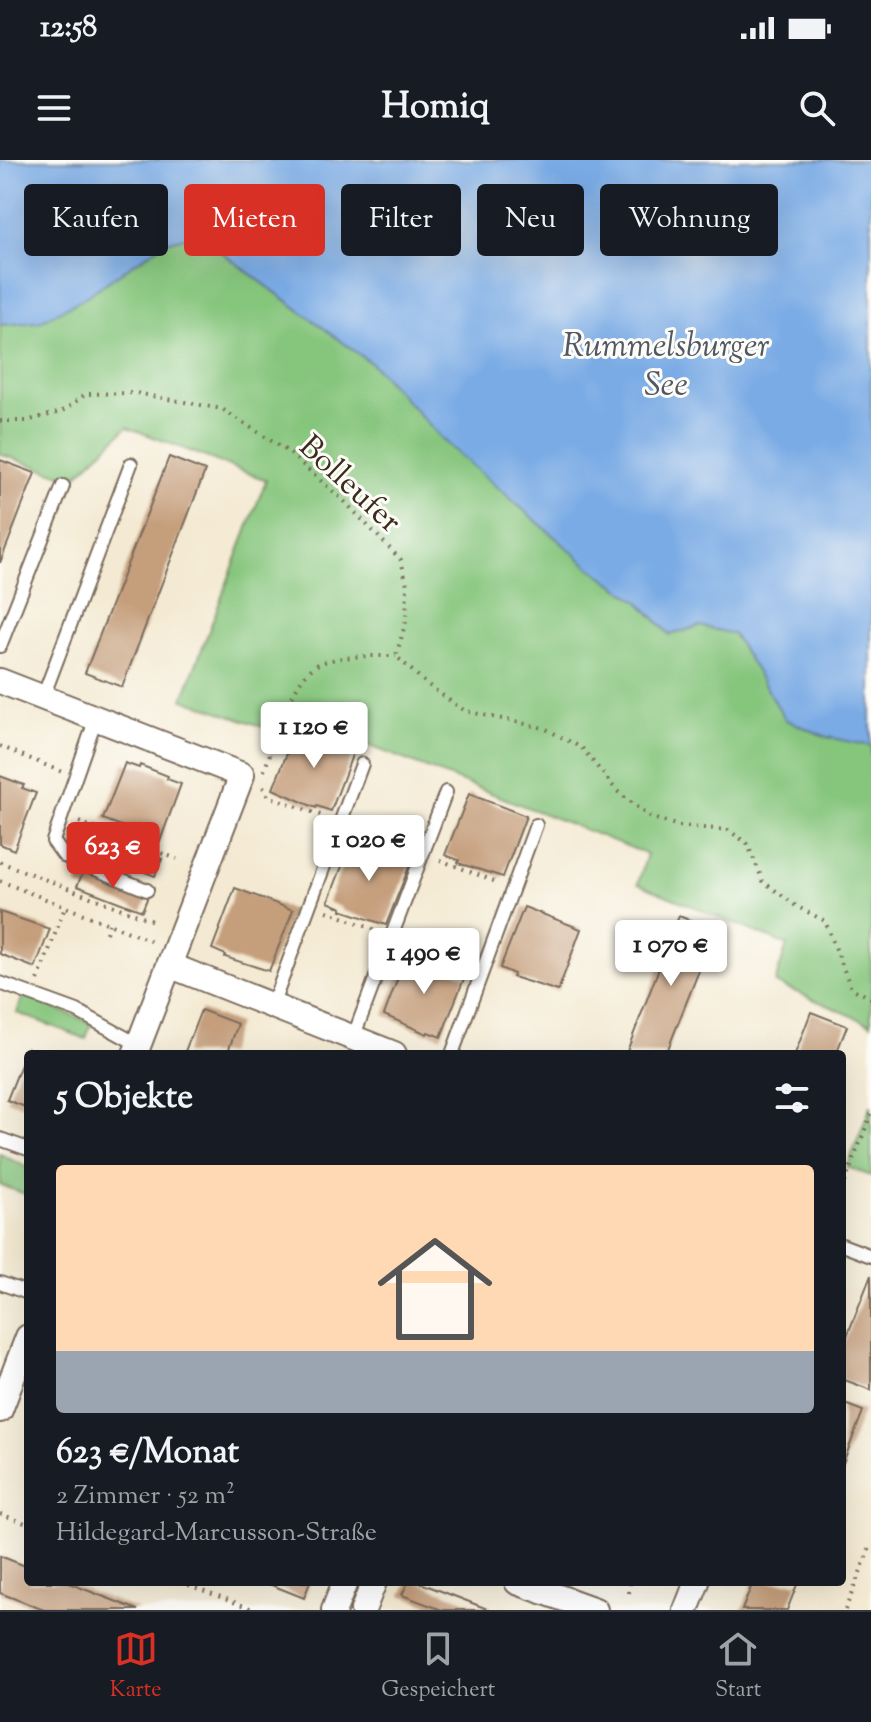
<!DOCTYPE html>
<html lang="de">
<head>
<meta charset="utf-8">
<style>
  body { margin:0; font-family:"Sorts Mill Goudy",serif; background:#20242c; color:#f1f3f6; height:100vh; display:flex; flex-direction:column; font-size:30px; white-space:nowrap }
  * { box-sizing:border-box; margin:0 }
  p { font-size:26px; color:#9ea1a6 }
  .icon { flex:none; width:44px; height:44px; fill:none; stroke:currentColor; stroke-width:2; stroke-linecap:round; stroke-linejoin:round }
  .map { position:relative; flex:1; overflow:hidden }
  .sheet { position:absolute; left:24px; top:890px; width:822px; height:536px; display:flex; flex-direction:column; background:#171b24; border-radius:8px; box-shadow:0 8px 32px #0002 }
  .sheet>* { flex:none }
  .banner { position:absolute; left:24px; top:24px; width:824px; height:72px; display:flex; gap:16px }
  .price { position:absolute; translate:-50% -68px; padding:0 18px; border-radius:8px; background:#fff; color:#222; font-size:26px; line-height:52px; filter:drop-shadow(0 2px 4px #0008) }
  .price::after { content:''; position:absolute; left:50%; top:48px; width:24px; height:18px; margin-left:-12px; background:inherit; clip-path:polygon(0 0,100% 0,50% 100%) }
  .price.current { background:#d93025; color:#fff }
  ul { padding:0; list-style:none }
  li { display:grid; align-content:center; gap:16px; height:424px; padding:0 32px }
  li+li { border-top:2px solid #363941 }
  li span { display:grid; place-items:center; height:248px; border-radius:8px; color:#555 }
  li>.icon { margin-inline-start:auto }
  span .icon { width:144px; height:144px; fill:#fffc; stroke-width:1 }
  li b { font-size:34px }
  h2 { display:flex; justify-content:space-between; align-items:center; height:96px; padding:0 32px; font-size:34px }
  .pill { padding:0 28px; border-radius:8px; background:#171b24; box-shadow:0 8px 32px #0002; font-size:28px; line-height:72px }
  .pill.current { background:#d93025; color:#fff }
  .status { display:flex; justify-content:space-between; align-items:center; height:56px; padding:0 40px; background:#171b24; direction:ltr }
  .status svg { height:22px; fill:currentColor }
  header { display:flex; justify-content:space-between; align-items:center; height:104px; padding:0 32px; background:#171b24; font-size:36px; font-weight:700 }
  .tabs { display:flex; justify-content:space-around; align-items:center; height:112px; border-top:2px solid #363941; background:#171b24; font-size:22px; color:#9ea1a6 }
  .tabs a { display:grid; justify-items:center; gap:4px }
  .tabs .current { color:#d93025 }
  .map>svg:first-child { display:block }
  .green { fill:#85c57c; stroke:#60784d; stroke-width:2 }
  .water { fill:#7aabe5; stroke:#5a6a82; stroke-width:2 }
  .building { fill:#c59e7b }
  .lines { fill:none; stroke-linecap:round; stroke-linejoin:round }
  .service-casing { stroke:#7c6d5d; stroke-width:16 }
  .minor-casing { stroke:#7c6d5d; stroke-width:28 }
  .path { stroke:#7c6d5d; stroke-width:4; stroke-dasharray:2 6; stroke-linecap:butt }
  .service { stroke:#fff; stroke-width:12 }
  .minor { stroke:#fff; stroke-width:24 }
  .labels { text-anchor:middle; stroke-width:6; stroke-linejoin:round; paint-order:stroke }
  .street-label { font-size:32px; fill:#3b2a1e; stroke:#fdfcf7 }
  .water-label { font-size:34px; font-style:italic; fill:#515764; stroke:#fdfcf7 }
</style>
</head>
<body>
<div class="status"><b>12:58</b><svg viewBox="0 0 49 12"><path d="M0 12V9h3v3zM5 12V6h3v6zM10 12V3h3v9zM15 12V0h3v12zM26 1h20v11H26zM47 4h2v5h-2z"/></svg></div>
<header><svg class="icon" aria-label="menu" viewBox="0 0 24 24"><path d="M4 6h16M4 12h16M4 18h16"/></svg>Homiq<svg class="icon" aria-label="search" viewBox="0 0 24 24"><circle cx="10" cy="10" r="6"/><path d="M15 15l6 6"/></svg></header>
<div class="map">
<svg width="871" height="1450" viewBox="0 0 871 1450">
  <rect width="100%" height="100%" fill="#fdfcf7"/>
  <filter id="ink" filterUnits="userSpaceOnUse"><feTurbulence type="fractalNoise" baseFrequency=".0125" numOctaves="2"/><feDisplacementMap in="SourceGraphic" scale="16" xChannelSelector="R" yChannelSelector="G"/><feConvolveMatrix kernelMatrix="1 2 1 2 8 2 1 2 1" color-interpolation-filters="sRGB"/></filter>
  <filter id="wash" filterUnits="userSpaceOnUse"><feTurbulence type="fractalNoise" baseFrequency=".006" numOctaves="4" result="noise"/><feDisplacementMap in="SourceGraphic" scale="32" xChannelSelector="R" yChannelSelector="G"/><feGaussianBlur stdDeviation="1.8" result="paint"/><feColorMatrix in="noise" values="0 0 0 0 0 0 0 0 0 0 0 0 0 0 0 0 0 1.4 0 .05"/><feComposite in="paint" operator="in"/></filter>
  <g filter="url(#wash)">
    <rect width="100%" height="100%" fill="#f4ead3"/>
    <path class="green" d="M202 53 719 449 871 557V864L775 823 787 785 638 724 647 694 293 556 272 570 183 539 266 320 127 267 73 319 0 294V146Z
      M23 835 91 863 86 879 17 853Z
      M871 945V1016L847 1007Z
      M0 994 28 1008V1035L0 1025Z"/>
    <path class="water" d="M0 0H871V586L827 577 786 560 733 474 700 466 670 475 639 442 592 409 447 284 372 204 206 81 189 76 166 82 81 140 39 162 0 165Z"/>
    <g id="blocks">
      <path class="building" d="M169 297 205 311 122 527 85 513Z
        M0 300 35 313 0 403Z
        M297 568 354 590 331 651 317 646 316 648 273 629Z
        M125 603 139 608 140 605 168 616 167 619 181 624 160 681 103 659Z
        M0 616 24 625 22 628 36 633 14 690 0 684Z
        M469 634 526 656 503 717 458 703 459 700 445 695Z
        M97 674 162 699 155 716 90 691Z
        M352 681 410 704 386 765 341 750 342 748 328 742Z
        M84 710 149 734 142 751 77 726Z
        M235 728 293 750 269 811 225 797 226 795 212 789Z
        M524 747 581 769 558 831 513 817 514 814 500 808Z
        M0 752 50 769 35 808 0 794Z
        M679 756 715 770 666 894H626Z
        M407 794 465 816 441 877 428 872 427 874 384 855Z
        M201 850 238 864 227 894H184Z
        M811 852 847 866 836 894H795Z
        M28 887V890L37 894H28V948L7 940Z
        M871 1115V1230L842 1219V1189Z
        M842 1243 863 1251 842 1306Z
        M0 1396 28 1407V1422H66L138 1450H44L0 1433Z
        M264 1422H310L304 1438Z
        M408 1422H418L490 1450H442L402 1435Z
        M753 1422H798L787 1450H742Z"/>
    </g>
  </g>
  <g filter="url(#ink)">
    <use href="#blocks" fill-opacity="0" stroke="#7c6d5d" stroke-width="2"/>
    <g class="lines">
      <g class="service-casing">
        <path id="service" d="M0 486 63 326
          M43 537 131 304
          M96 558 53 681 64 696 147 730
          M0 823 77 851 139 885
          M272 846 362 604
          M353 878 446 632
          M452 894 536 665
          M0 979 28 989
          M842 1085 871 1096
          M0 1123 28 1133"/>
      </g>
      <g class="minor-casing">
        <path id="minor" d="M0 521 242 615 135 894
          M169 805 394 894
          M0 1250 28 1177
          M517 1422 595 1450
          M334 1450 345 1422
          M363 1450 374 1422
          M686 1450 697 1422"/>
      </g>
      <path class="path" d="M0 261H26L61 252 86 234 136 233 222 249 287 291 344 341 401 400 407 425 406 461 396 496 428 525 465 551 544 568 582 588 617 631 649 657 679 666 728 670 747 683 763 721 796 746 825 761 851 828 871 838
        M0 586 62 612
        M264 611C275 582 292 514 321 503 345 495 371 496 396 496
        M263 627 268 636 326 657
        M79 662 177 699
        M440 700 499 723
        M0 702 153 761
        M0 721 154 782
        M327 751 378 771
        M106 773 109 764
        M38 820 65 747
        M842 1030 871 954
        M0 1354 28 1364
        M181 1422 255 1450
        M629 1433 630 1422
        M845 1450 871 1385"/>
      <use href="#service" class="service"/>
      <use href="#minor" class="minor"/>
    </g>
  </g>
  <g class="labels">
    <g class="street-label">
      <text transform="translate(351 323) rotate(43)" y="11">Bolleufer</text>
    </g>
    <g class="water-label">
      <text x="666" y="196">Rummelsburger<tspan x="666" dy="39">See</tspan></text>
    </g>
  </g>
</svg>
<b class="price" style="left:314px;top:610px">1 120 €</b>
<b class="price" style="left:369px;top:723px">1 020 €</b>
<b class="price current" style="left:113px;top:730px">623 €</b>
<b class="price" style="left:671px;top:828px">1 070 €</b>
<b class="price" style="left:424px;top:836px">1 490 €</b>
<div class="banner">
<a class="pill">Kaufen</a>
<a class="pill current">Mieten</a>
<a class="pill">Filter</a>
<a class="pill">Neu</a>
<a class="pill">Wohnung</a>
</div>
<section class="sheet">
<h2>5 Objekte<svg class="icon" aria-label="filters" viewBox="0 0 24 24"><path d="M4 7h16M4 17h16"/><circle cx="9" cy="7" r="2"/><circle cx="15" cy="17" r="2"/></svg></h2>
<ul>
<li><span style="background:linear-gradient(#ffd9b3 75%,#9aa5b1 0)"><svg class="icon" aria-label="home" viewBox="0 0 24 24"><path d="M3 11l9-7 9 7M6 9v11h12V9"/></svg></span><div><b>623 €/Monat</b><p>2 Zimmer · 52 m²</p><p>Hildegard-Marcusson-Straße</p></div></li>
</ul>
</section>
</div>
<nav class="tabs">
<a class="current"><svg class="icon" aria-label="map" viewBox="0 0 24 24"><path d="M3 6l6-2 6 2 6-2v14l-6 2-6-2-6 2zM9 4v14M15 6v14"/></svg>Karte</a>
<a><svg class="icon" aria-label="saved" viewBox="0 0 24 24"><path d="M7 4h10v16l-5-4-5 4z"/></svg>Gespeichert</a>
<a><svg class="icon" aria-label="home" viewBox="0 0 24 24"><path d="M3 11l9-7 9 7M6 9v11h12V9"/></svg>Start</a>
</nav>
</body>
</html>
